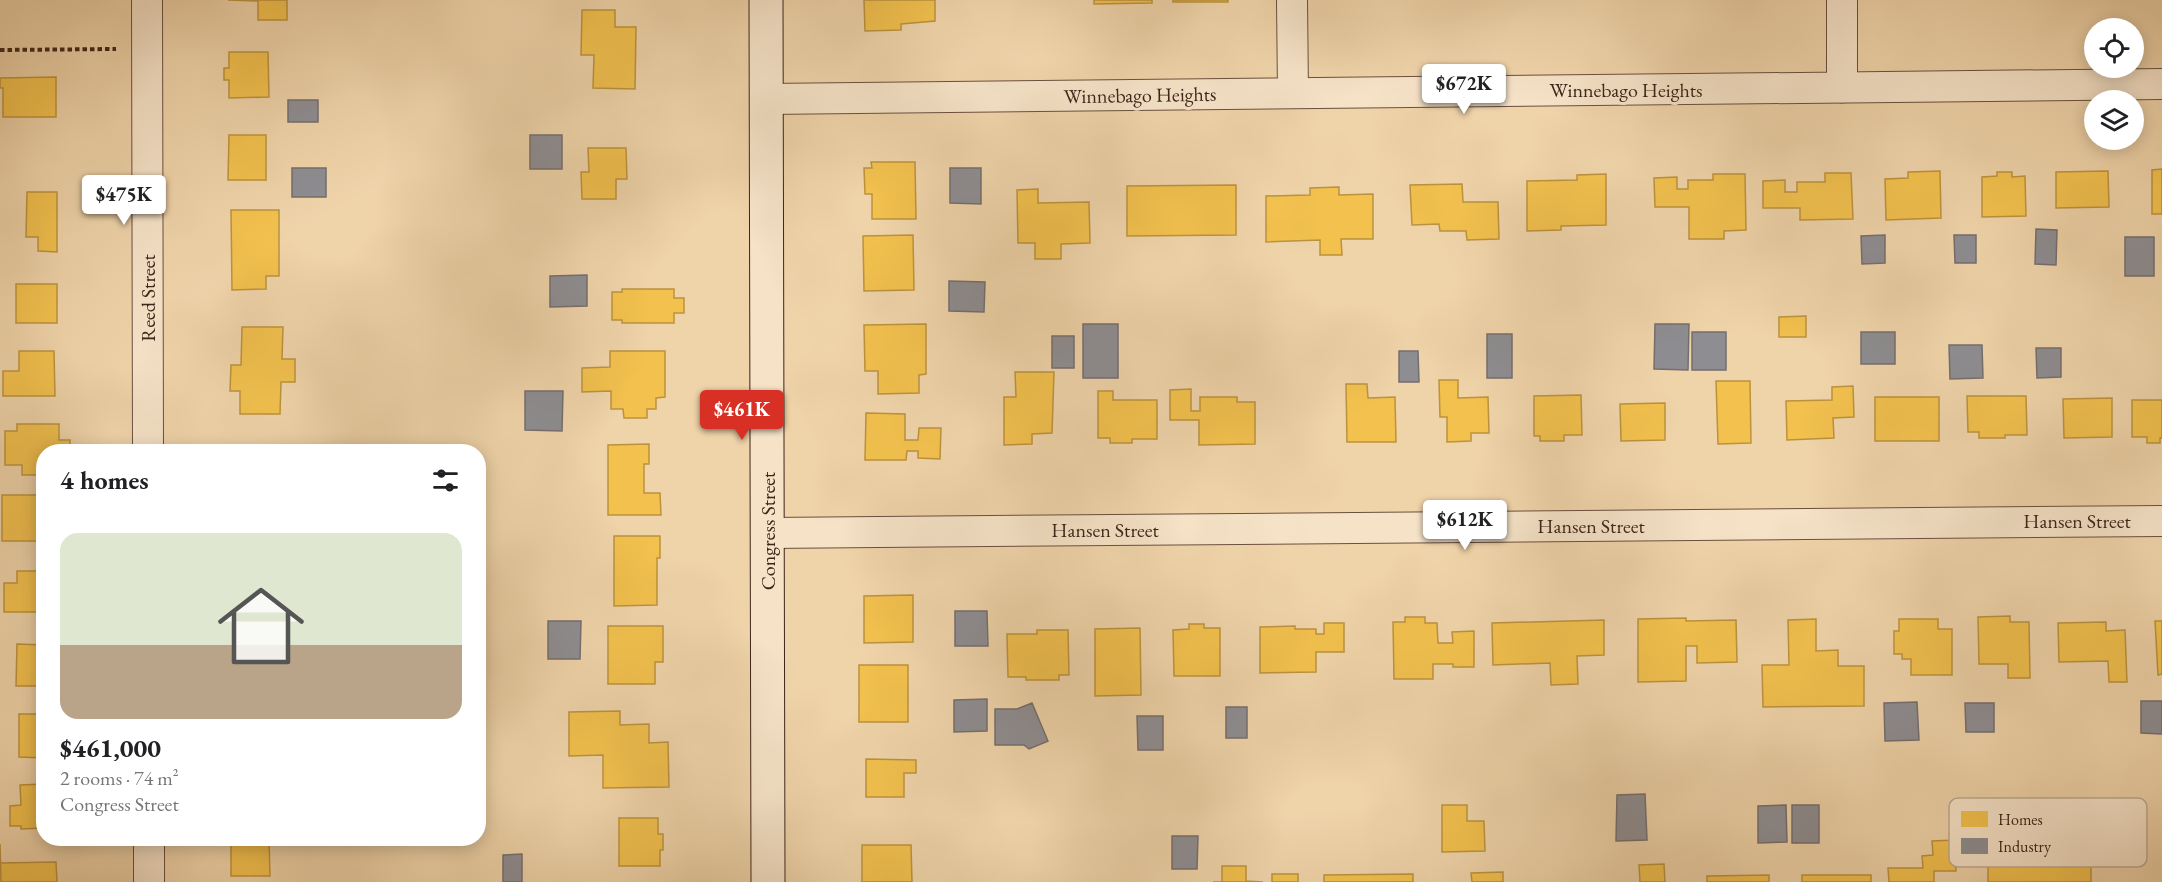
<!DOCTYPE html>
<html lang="en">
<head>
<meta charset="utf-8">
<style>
  body { margin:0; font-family:"EB Garamond",serif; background:#f2f2f2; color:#202124; height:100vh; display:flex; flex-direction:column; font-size:22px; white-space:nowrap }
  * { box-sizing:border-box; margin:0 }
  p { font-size:20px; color:#757577 }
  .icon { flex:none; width:33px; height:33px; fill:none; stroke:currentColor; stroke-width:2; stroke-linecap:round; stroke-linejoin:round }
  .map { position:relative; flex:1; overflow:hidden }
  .sheet { position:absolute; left:36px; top:444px; width:450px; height:402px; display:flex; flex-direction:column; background:#fff; border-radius:24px; box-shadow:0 3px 15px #0003 }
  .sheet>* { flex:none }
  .controls { position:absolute; left:2084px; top:18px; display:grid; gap:12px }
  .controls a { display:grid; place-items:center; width:60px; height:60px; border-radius:50%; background:#fff; box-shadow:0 3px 15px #0003; font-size:30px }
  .price { position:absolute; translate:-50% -51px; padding:0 14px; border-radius:6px; background:#fff; color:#222; font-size:20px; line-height:39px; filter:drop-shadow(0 2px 3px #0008) }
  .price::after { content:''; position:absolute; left:50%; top:36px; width:18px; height:14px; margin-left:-9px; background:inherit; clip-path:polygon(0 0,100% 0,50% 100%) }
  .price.selected { background:#d93025; color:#fff }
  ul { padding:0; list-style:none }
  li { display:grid; align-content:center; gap:12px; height:318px; padding:0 24px }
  li span { display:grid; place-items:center; height:186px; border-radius:18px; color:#555 }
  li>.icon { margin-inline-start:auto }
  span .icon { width:108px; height:108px; fill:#fffc; stroke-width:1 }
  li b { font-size:26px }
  h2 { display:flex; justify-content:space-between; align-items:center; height:72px; padding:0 24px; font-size:26px }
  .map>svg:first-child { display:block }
  .homes { fill:#f2c14e; stroke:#bc923e; stroke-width:1.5 }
  .industry { fill:#8d8d92; stroke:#756e6e; stroke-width:1.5 }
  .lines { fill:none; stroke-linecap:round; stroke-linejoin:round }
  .street-casing { stroke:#6a503e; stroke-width:32 }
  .secondary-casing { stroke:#3e251a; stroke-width:35 }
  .path { stroke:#3e251a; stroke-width:4; stroke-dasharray:4.5 3; stroke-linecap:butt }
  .street { stroke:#f5e2c7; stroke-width:30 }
  .secondary { stroke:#f5e2c7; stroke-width:33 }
  .labels { text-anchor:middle; stroke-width:6; stroke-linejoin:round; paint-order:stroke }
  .street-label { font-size:20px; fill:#3e251a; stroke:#f5e2c7 }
  .key { fill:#f5e2c7; stroke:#bea993; stroke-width:1.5 }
  .key-label { font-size:16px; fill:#3e251a }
</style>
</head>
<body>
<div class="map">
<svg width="2162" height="882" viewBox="0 0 2162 882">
  <rect width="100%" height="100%" fill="#efd3a9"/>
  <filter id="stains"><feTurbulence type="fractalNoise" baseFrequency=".00333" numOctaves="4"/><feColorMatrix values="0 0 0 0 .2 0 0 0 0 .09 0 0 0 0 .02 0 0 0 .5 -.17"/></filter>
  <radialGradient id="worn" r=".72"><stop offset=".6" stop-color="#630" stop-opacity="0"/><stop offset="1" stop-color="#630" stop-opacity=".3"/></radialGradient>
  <path class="homes" d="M287 0V20H258V1L228 0Z
    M864 0H935V21L901 24V30L865 31Z
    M1094 0H1152V3L1094 4Z
    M1173 0H1228V2H1173Z
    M582 10H615V27H636L635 89 593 88 594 55H581Z
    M229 52H268L269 97 229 98V80H224V68H229Z
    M56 77V117H3V88H0V78Z
    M229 135H266V180H228Z
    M588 148H626L627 179H616V199H582L581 172H589Z
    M871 162H915L916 219H872V194H865L864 168H872Z
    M2162 169V214H2152V170Z
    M1940 171 1941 218 1886 220 1885 179 1908 178V172Z
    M2108 171 2109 207 2056 208V172Z
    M1997 172H2012V177L2025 176 2026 216 1982 217V177L1997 176Z
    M1825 173H1851L1853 219 1800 220V208H1763V181L1785 180V192H1797V182H1825Z
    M1606 174V225L1561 226V230L1527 231V181L1577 180V175Z
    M1713 174H1745L1746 230 1724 231V239H1689V207H1655L1654 178 1677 177V189H1688V180H1713Z
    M1462 184 1463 202H1498L1499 239 1467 240 1466 231H1440L1439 224 1412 225 1410 185Z
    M1236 185V235L1127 236V186Z
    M1339 187V195L1373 194V239H1341L1342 255H1320V240L1266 242V196L1310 195V188Z
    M1038 189V203L1089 202 1090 243 1061 244V259H1035V243H1018L1017 190Z
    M27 192H57V252L38 251V237H26Z
    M231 210H279V276H266V289L232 290Z
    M913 235 914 290 864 291 863 236Z
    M16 284H57V323H16Z
    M622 289H674V298H684V313H674V323H622V320H612V292H622Z
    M1806 316V337H1779V317Z
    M926 324V374L919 375V393L878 394V371H865L864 325Z
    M242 327H283L282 359H295V382H281L280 414H240V391H230L231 365H241Z
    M19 351H54L55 396H3V371H19Z
    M610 351H665V397L656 398V409H647V418H624L623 409H611V391L582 392V368L610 367Z
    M1015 372H1054L1052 433 1032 434V444L1004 445V397H1016Z
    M1439 380H1458V398L1488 397 1489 433H1471V441L1447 442V417H1440Z
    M1716 381H1750L1751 443 1718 444Z
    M1346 384H1367L1368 398 1395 397 1396 442H1347Z
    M1853 386 1854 417 1833 418 1834 438 1787 440 1786 401 1832 400V387Z
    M1191 389V411H1200V397H1237V402H1255V444L1199 445V420H1170V390Z
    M1098 391H1113V400H1157V439H1132V443H1110V438H1098Z
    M1581 395 1582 435H1564V441H1540V436H1534V396Z
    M1967 396H2026L2027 435H2005V438H1979V432H1968Z
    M1875 397H1939V441H1875Z
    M2112 398V437L2064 438 2063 399Z
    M2132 400H2162V438H2160V443H2147V437H2132Z
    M1665 403V440L1621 441 1620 404Z
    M866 413 905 414V440H918L919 428H941L940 459 918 458V451H907L906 460H865Z
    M17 424H59V440H70V452H44V475H22V465H5V431H17Z
    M649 444V464H644V493H660L661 515H608V445Z
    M2 495H44V541H2Z
    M614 536H660V558H657V605L614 606Z
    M17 571H44V612H4V583H17Z
    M913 595V642L864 643V596Z
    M2010 616V622H2029L2030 678H2008V664H1979L1978 617Z
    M1405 617H1425V623H1437L1438 643H1453L1452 632 1474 631V667H1453V664H1433V679H1394L1393 622H1405Z
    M1686 618V621L1736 620 1737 662 1697 663V646H1686V681L1638 682V619Z
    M1816 619V651L1838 650V666H1864V706L1763 707 1762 665H1789L1788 620Z
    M1899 619H1938V629H1952V675H1911V659H1902V654H1894V631H1899Z
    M1604 620V655L1577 656 1578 684 1551 685 1550 663 1493 665 1492 623Z
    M2155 621H2162V674L2158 675Z
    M2106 622V631L2125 630 2127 682H2109L2108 661 2059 662 2058 623Z
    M1324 623H1344V652H1316V672L1260 673V627L1295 626V629H1316V634H1324Z
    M1189 624H1204V628H1220V676H1174L1173 630 1189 629Z
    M608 626H663V662H655V684H608Z
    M1140 628 1141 695 1095 696V629Z
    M1037 630H1068L1069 675H1059V680H1026V677H1008L1007 634H1037Z
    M17 644 44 645V686H16Z
    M859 665H908V722H859Z
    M620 711V725L649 724V743L668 742 669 787 603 788V755L569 756V712Z
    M19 714H44V758L19 757Z
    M866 759 916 760V773H904V797H866Z
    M44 784V828L21 829V826H10V806L21 805 20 785Z
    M1442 805H1467V821H1484L1485 851 1442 852Z
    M619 818H658V834H663V850H660V866H619Z
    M231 838H269L270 876H231Z
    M1955 840 1956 871H1934V882H1889L1888 868H1923L1922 856 1933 855 1932 841Z
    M0 844V863L56 862 57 882H1Z
    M862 845H911L912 882H862Z
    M1664 864 1665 882H1640L1639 865Z
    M2091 865V882H1988V866Z
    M1222 866H1246V881L1263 882H1213H1222Z
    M1503 872V882H1472L1471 873Z
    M1272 874H1298V882H1272Z
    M1413 874V882H1324V875Z
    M1769 875V882H1707V876Z
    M1802 875H1871V882H1802Z"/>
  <path class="industry" d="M288 100H318V122H288Z
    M530 135H562V169H530Z
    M292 168H326V197H292Z
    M950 168H981V204L950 203Z
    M2036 229 2057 230 2056 265 2035 264Z
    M1885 235V263L1862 264 1861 236Z
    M1954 235H1976V263H1955Z
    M2125 237H2154V276H2125Z
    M587 275V306L550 307V276Z
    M949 281 985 282 984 312 949 311Z
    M1083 324H1118V378H1083Z
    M1655 324H1689L1688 370 1654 369Z
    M1692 332H1726V370H1692Z
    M1861 332H1895V364H1861Z
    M1487 334H1512V378H1487Z
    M1052 336H1074V368H1052Z
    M1949 345H1982L1983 378 1950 379Z
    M2036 348H2061V377L2037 378Z
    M1399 351H1418L1419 382H1399Z
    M525 391H563L562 431 525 430Z
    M955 611H987L988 646H955Z
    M548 621H581L580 659H548Z
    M987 699V731L954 732V700Z
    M2141 701H2162V734L2141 733Z
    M1917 702 1919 740 1885 741 1884 703Z
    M1032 703 1048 741 1029 749 1024 745H995V709H1017Z
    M1965 703H1994V732H1966Z
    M1226 707H1247V738H1226Z
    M1137 716H1163V750H1138Z
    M1645 794 1647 840 1616 841 1617 795Z
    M1786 805 1787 842 1758 843V806Z
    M1792 805H1819V843H1792Z
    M1172 836H1198L1197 869H1172Z
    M522 854V882H503V855Z"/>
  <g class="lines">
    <g class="street-casing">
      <path id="street" d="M147 0 148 452
        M1292 0 1293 93
        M1842 0V88
        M766 99 2162 84
        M768 533 2162 521
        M149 838V882"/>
    </g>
    <g class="secondary-casing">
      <path id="secondary" d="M766 0 768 882"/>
    </g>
    <path class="path" d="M0 50 116 49"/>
    <use href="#street" class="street"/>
    <use href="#secondary" class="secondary"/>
  </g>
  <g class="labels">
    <g class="street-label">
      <text x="1626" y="97">Winnebago Heights</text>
      <text transform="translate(1140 95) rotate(-1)" y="7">Winnebago Heights</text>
      <text transform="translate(148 298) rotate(-90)" y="7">Reed Street</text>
      <text x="2077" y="528">Hansen Street</text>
      <text x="1591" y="533">Hansen Street</text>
      <text x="1105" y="537">Hansen Street</text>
      <text transform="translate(768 531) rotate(-90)" y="7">Congress Street</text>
    </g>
  </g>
  <rect x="1949" y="798" width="198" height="69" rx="9" class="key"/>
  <rect x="1961" y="811" width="27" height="16" fill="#f2c14e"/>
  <rect x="1961" y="838" width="27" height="16" fill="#8d8d92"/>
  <g class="key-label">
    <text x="1998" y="825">Homes</text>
    <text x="1998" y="852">Industry</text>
  </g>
  <rect width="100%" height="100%" filter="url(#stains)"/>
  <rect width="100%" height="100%" fill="url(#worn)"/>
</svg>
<div class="controls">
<a><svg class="icon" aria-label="locate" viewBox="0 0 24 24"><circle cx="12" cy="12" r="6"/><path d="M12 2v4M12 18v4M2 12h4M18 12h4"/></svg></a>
<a><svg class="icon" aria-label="layers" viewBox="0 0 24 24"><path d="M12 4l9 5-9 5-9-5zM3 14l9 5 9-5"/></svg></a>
</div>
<b class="price" style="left:1464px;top:115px">$672K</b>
<b class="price" style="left:124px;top:226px">$475K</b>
<b class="price selected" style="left:742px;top:441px">$461K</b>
<b class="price" style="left:1465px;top:551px">$612K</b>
<section class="sheet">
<h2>4 homes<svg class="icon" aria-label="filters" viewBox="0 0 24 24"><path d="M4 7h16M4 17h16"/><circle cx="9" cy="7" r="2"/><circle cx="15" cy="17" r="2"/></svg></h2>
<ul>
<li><span style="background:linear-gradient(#dfe7d0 60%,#b9a48a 0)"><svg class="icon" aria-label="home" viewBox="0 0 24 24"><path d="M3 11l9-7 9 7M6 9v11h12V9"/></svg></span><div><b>$461,000</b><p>2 rooms · 74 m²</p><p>Congress Street</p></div></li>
</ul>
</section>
</div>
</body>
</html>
